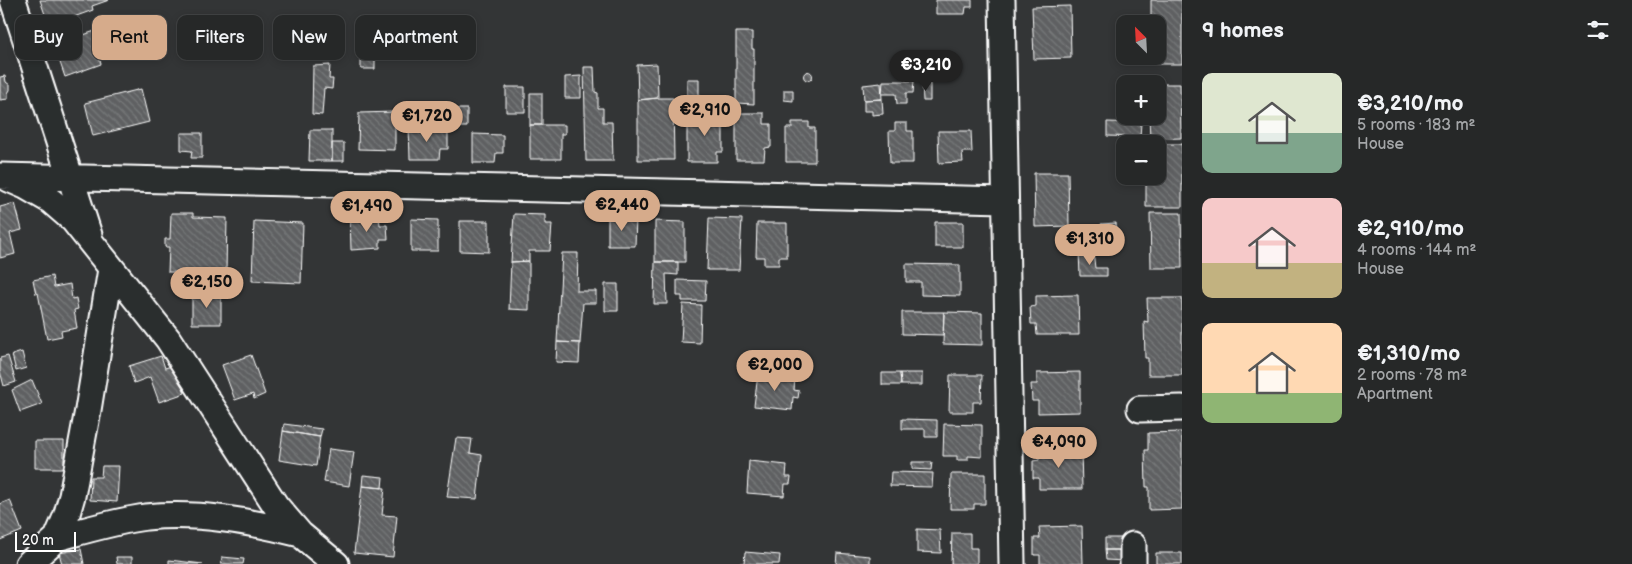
<!DOCTYPE html>
<html lang="en">
<head>
<meta charset="utf-8">
<style>
  body { margin:0; font-family:"Balsamiq Sans",sans-serif; background:#323434; color:#f1f3f6; height:100vh; display:flex; flex-direction:column; font-size:19px; white-space:nowrap }
  * { box-sizing:border-box; margin:0 }
  p { font-size:16px; color:#a4a6a8 }
  .icon { flex:none; width:28px; height:28px; fill:none; stroke:currentColor; stroke-width:2; stroke-linecap:round; stroke-linejoin:round }
  .map { position:relative; flex:1; overflow:hidden }
  .details { display:flex; flex-direction:column; background:#262828; width:450px }
  .details>* { flex:none }
  .top-card { position:absolute; left:15px; top:15px; width:475px; height:45px; display:flex; gap:10px }
  .needle { width:32px; rotate:336deg }
  .buttons { position:absolute; left:1116px; top:15px; display:grid; gap:10px }
  .buttons a { display:grid; place-items:center; width:50px; height:50px; border-radius:10px; background:#262828; box-shadow:0 2px 8px #0003,0 0 0 1px #424445; font-size:25px }
  .scale { position:absolute; left:15px; bottom:12px; width:61px; box-sizing:border-box; padding-left:5px; border:2px solid #fff; border-top:0; font-size:14px; line-height:18px; white-space:nowrap; color:#fff; -webkit-text-stroke:4px #2a2d2e; paint-order:stroke }
  .price { position:absolute; translate:-50% -42px; padding:0 11px; border-radius:18px; background:#d6ab8b; color:#111; font-size:16px; line-height:32px; filter:drop-shadow(0 1px 2px #0008) }
  .price::after { content:''; position:absolute; left:50%; top:30px; width:15px; height:11px; margin-left:-8px; background:inherit; clip-path:polygon(0 0,100% 0,50% 100%) }
  .price.active { background:#222; color:#fff }
  ul { padding:0; list-style:none }
  li { display:flex; align-items:center; gap:15px; height:125px; padding:0 20px }
  li span { display:grid; place-items:center; flex:none; width:140px; height:100px; border-radius:10px; color:#555 }
  li>.icon { margin-inline-start:auto }
  span .icon { width:60px; height:60px; fill:#fffc; stroke-width:1 }
  li b { font-size:21px }
  h2 { display:flex; justify-content:space-between; align-items:center; height:60px; padding:0 20px; font-size:21px }
  .pill { padding:0 18px; border-radius:10px; background:#262828; box-shadow:0 2px 8px #0003,0 0 0 1px #424445; font-size:18px; line-height:45px }
  .pill.active { background:#d6ab8b; color:#111 }
  main { display:flex; flex:1; min-height:0 }
  .map>svg:first-child { display:block }
  .building { fill:url(#building-back-hatch); stroke:#fff }
  .lines { fill:none; stroke-linecap:round; stroke-linejoin:round }
  .minor-casing { stroke:#fff; stroke-width:29 }
  .minor { stroke:#2a2d2e; stroke-width:25 }
</style>
</head>
<body>
<main>
<div class="map">
<svg width="1182" height="564" viewBox="0 0 1182 564">
  <defs>
    <pattern id="building-back-hatch" width="6" height="6" patternUnits="userSpaceOnUse" patternTransform="scale(1.25)"><rect width="6" height="6" fill="#5f6162"/><path d="M-1 5l2 2M0 0l6 6M5-1l2 2" fill="none" stroke="#77797a"/></pattern>
  </defs>
  <rect width="100%" height="100%" fill="#333536"/>
  <filter id="ink" filterUnits="userSpaceOnUse"><feTurbulence type="fractalNoise" baseFrequency=".02" numOctaves="2"/><feDisplacementMap in="SourceGraphic" scale="10" xChannelSelector="R" yChannelSelector="G"/><feConvolveMatrix kernelMatrix="1 2 1 2 8 2 1 2 1" color-interpolation-filters="sRGB"/></filter>
  <g filter="url(#ink)">
    <path class="building" d="M40 0H109L92 6 93 10 49 26Z
      M936 0H972V7H966L965 14H936Z
      M1151 0H1182V64H1151V56H1158V24H1151Z
      M1070 6 1071 58 1034 59 1032 7Z
      M95 31 103 53 98 54 101 64 65 77 54 45Z
      M736 32H752V49H754V104L736 103Z
      M312 38H326V51L311 50Z
      M361 41H375V69H361Z
      M657 64 658 98 638 100 637 65Z
      M330 65 329 79H333L332 89 324 88 322 115 312 114 313 66Z
      M584 67H594L595 92 598 93V108H603V122H612L613 161H586Z
      M803.5 76a4.5 4.5 0 1 1 9 0a4.5 4.5 0 1 1-9 0Z
      M5 76 6 82 10 85V90L8 93V99L0 100V77Z
      M581 76V98H565V77Z
      M687 79H699V115H687Z
      M883 81H914L913 93H906V104H897L896 94H882Z
      M881 83 882 99 864 100 863 85Z
      M922 83 930 84V101H923Z
      M1158 84H1180L1181 138 1150 139 1149 116H1158Z
      M506 87H525V112H506Z
      M141 89 149 122 93 136 85 103Z
      M784 90H793V101L784 100Z
      M530 93H542V125H530Z
      M658 98H673L674 160H638V100Z
      M882 99 883 114 872 115V111H864V100Z
      M456 109H467V127H456Z
      M395 112V150L358 149 359 113Z
      M706 113H723V152H717V162H687V115H705Z
      M736 113H764V124H771V147L765 148 764 160H736Z
      M792 122H809V128H815V162H786V128H792Z
      M1107 122 1141 123 1140 137 1107 136Z
      M895 123H907V131H913V163H890L889 131H895Z
      M530 125H565V134H561V159H530Z
      M409 127 448 129V149H440L439 159H410Z
      M310 130H332V161H309Z
      M938 131H971L972 152H962L963 162 939 163Z
      M181 133H202V158H191L192 151 181 150Z
      M473 134 503 135V153H496L495 163H473Z
      M332 143H344V161H332Z
      M1146 144H1182V207H1146V176H1158V144Z
      M1034 173H1068L1069 226 1035 227Z
      M15 203 22 230 10 233 15 254 0 258V207Z
      M171 213H193V217L227 218 226 273 168 272 169 247H165V239H170Z
      M1150 213H1181L1182 268H1151Z
      M514 214 545 215V224H552L550 251H529V261L511 262Z
      M379 216 380 225H387L388 239H380V248L351 250 350 217Z
      M608 218H636L635 246H608Z
      M709 218 742 219 739 270H707Z
      M411 219 438 220V251H411Z
      M254 221 303 223 301 283 252 281Z
      M460 221H489V252L460 251Z
      M655 221 685 222V262H655Z
      M935 222H963V247H935Z
      M757 223H787V257H779V265H764V257H756Z
      M1116 223 1117 237 1102 238 1101 224Z
      M1093 251 1095 268H1107V276H1080L1079 252Z
      M562 253H578L577 291H596V303H583L580 343 557 342Z
      M529 261V310L509 309 511 262Z
      M655 262H678V275L666 274 667 304H654Z
      M906 264 960 265V296L921 295V282H906Z
      M52 276 54 287 70 284 72 299 76 298 78 309 74 310 77 328 61 331 62 336 47 339 38 293 36 294 33 280Z
      M677 280 706 281 705 301H682V296H677Z
      M605 284H618V311H605Z
      M221 294V324H192V295Z
      M1078 295 1079 335H1037L1036 324H1031L1030 307 1036 306V296Z
      M1147 298H1182V375H1148V358H1145L1144 321 1148 322Z
      M683 304 701 305 700 343 681 342Z
      M902 312H944L943 335 902 334Z
      M944 312 982 313V345L943 344Z
      M557 342 580 343 579 363 556 362Z
      M22 352 26 368 16 371 12 355Z
      M251 355 265 394 254 399 253 394 235 400 222 365Z
      M8 356 16 382 4 386 0 371V358Z
      M161 356 165 368 175 365 185 393 159 402 150 377 134 383 129 366Z
      M1080 372V412L1038 413V401H1032L1031 384H1037V373Z
      M882 373H900L901 385H882Z
      M900 373H922V385H901Z
      M758 374 795 378 794 390 799 391 798 398 793 397 792 410 754 406Z
      M950 375H982L981 402H973V412H949Z
      M32 380 42 404 20 412 12 390Z
      M902 419 937 420V437H925V429H902Z
      M284 424 322 429 320 437 283 431Z
      M944 424 982 425V457L968 456V460H957V456H943Z
      M283 431 320 437 316 466 279 460Z
      M1182 432V509L1149 510V487H1146L1145 450H1148V433Z
      M456 438 472 439 470 453 482 455 477 499 447 497Z
      M35 441H64V468H35Z
      M329 449 354 452 349 486 324 482Z
      M1081 449 1082 489H1039V478H1033V461L1039 460V450Z
      M749 461 787 465 786 477H791L790 484H785L784 496 747 493Z
      M912 462H932L931 470 912 469Z
      M102 466H119L117 502 90 500 91 477H101Z
      M891 472 933 473 932 487 890 486Z
      M951 474H985V504H974V509H950Z
      M363 475 383 477 382 488 362 486Z
      M362 486 385 488 382 515 397 516 393 557 354 553Z
      M10 500 22 531 0 540V504Z
      M1082 526 1083 564H1040V555H1034V538H1040L1039 527Z
      M917 529 940 530 941 553 917 552Z
      M952 533H970V548H977V564H951Z
      M1105 538H1124V550H1105Z
      M81 549 84 564H62L59 553Z
      M1105 550H1124V561L1106 560Z
      M745 552 780 555 779 564H739L740 563H744Z
      M837 553 870 556V564H836Z
      M1156 553H1182V564H1156Z
      M116 557H132V564H117Z
      M222 557 244 559 243 564H221Z
      M169 560 203 564H169Z"/>
    <g class="lines">
      <g class="minor-casing">
        <path id="minor" d="M13 0 89 235
          M1002 0 1012 564
          M1 176 1005 200
          M9 179 25 186 51 201 73 220 168 339 276 506 300 534 336 564
          M1140 409 1182 408
          M57 538C86 530 116 521 146 517 199 512 249 521 300 534
          M1133 545V564
          M28 564 57 538 66 517 72 496 88 410 111 269"/>
      </g>
      <use href="#minor" class="minor"/>
    </g>
  </g>
</svg>
<div class="buttons">
<a><svg class="needle" viewBox="-14 -14 28 28"><path d="M0-13l5 13h-10z" fill="#e53935"/><path d="M0 13l5-13h-10z" fill="#a4a6a8"/></svg></a>
<a>+</a>
<a>−</a>
</div>
<div class="scale">20 m</div>
<b class="price active" style="left:926px;top:92px">€3,210</b>
<b class="price" style="left:705px;top:137px">€2,910</b>
<b class="price" style="left:427px;top:143px">€1,720</b>
<b class="price" style="left:622px;top:232px">€2,440</b>
<b class="price" style="left:367px;top:233px">€1,490</b>
<b class="price" style="left:1090px;top:266px">€1,310</b>
<b class="price" style="left:207px;top:309px">€2,150</b>
<b class="price" style="left:775px;top:392px">€2,000</b>
<b class="price" style="left:1059px;top:469px">€4,090</b>
<div class="top-card">
<a class="pill">Buy</a>
<a class="pill active">Rent</a>
<a class="pill">Filters</a>
<a class="pill">New</a>
<a class="pill">Apartment</a>
</div>
</div>
<section class="details">
<h2>9 homes<svg class="icon" aria-label="filters" viewBox="0 0 24 24"><path d="M4 7h16M4 17h16"/><circle cx="9" cy="7" r="2"/><circle cx="15" cy="17" r="2"/></svg></h2>
<ul>
<li><span style="background:linear-gradient(#dfe7d0 60%,#7fa58c 0)"><svg class="icon" aria-label="home" viewBox="0 0 24 24"><path d="M3 11l9-7 9 7M6 9v11h12V9"/></svg></span><div><b>€3,210/mo</b><p>5 rooms · 183 m²</p><p>House</p></div></li>
<li><span style="background:linear-gradient(#f6c9c9 65%,#c2b280 0)"><svg class="icon" aria-label="home" viewBox="0 0 24 24"><path d="M3 11l9-7 9 7M6 9v11h12V9"/></svg></span><div><b>€2,910/mo</b><p>4 rooms · 144 m²</p><p>House</p></div></li>
<li><span style="background:linear-gradient(#ffd9b3 70%,#8fb573 0)"><svg class="icon" aria-label="home" viewBox="0 0 24 24"><path d="M3 11l9-7 9 7M6 9v11h12V9"/></svg></span><div><b>€1,310/mo</b><p>2 rooms · 78 m²</p><p>Apartment</p></div></li>
</ul>
</section>
</main>
</body>
</html>
